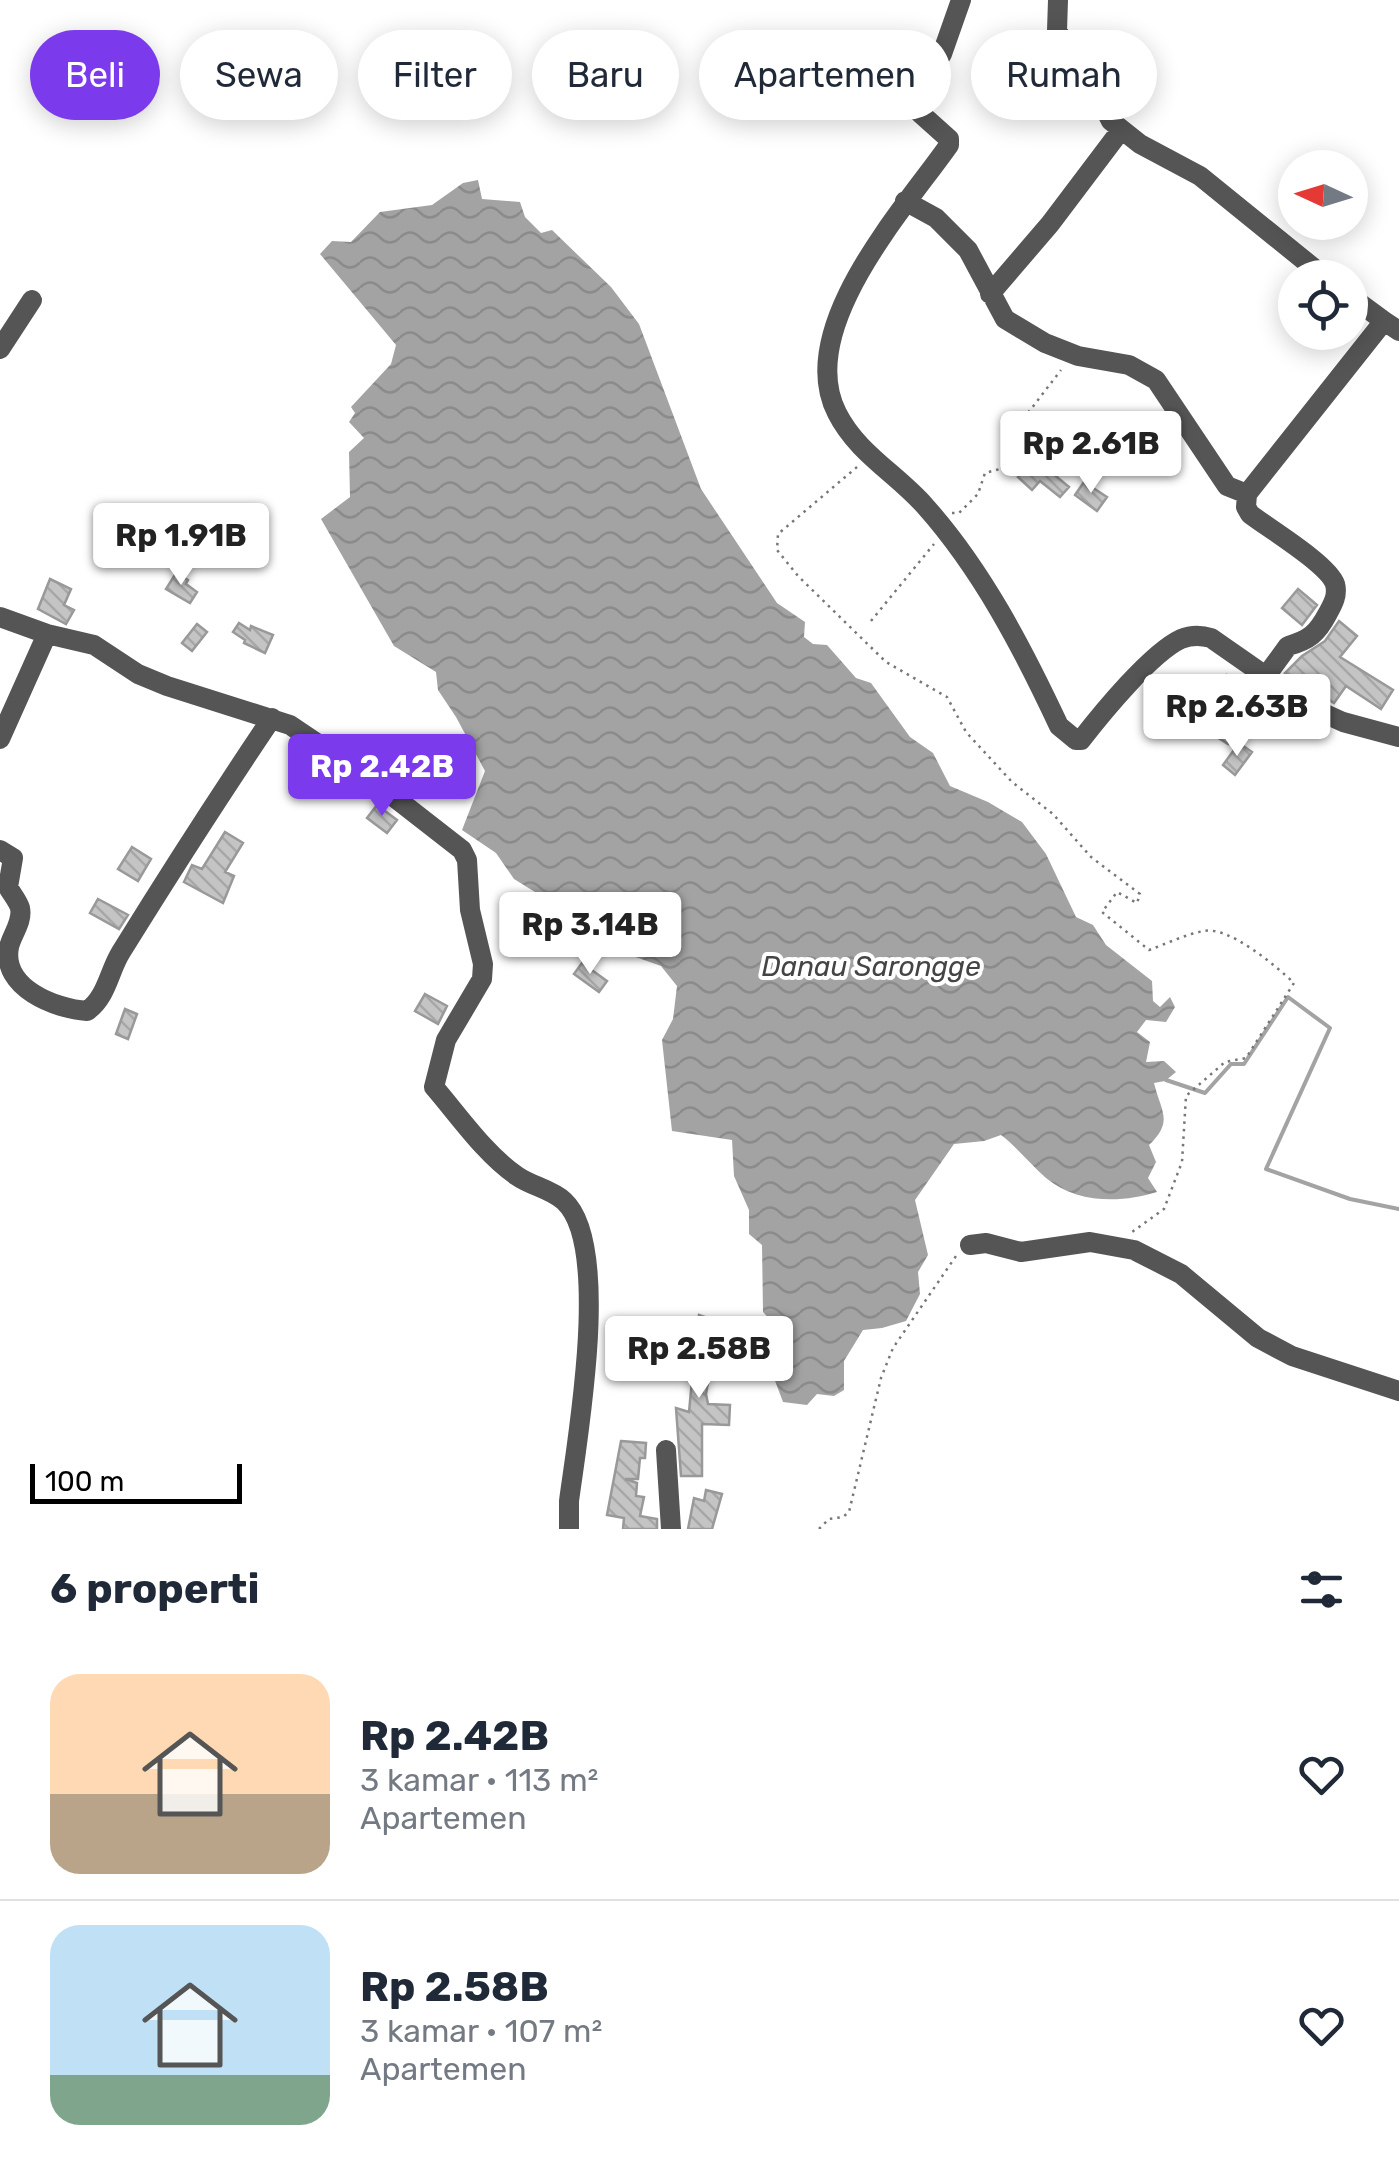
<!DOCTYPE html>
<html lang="id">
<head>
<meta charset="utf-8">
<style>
  body { margin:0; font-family:Rubik,sans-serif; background:#f6f6f7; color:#1f2937; height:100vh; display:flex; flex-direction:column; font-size:38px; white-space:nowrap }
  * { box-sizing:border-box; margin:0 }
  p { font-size:32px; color:#747a83 }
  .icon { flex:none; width:55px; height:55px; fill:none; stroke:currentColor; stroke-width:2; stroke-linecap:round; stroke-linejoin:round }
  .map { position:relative; height:1529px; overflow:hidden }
  .sheet { display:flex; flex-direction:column; background:#fff; flex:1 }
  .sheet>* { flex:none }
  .hud { position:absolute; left:30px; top:30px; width:1340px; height:90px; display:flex; gap:20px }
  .needle { width:65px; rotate:274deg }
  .buttons { position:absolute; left:1278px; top:150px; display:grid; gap:20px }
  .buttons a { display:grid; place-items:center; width:90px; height:90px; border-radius:50%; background:#fff; box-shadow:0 5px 25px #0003; font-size:50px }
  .scale { position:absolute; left:30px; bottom:25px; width:212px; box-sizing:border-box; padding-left:10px; border:5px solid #000; border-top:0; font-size:28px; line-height:35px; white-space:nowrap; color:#000; -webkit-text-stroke:8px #fff; paint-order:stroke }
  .price { position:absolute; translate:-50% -85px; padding:0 22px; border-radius:10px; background:#fff; color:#222; font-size:32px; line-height:65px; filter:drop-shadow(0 2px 5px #0008) }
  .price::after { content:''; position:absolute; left:50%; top:60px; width:30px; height:22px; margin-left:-15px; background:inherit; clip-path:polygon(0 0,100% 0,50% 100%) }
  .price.on { background:#7c3aed; color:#fff }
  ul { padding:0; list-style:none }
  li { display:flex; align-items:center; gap:30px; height:250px; padding:0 50px }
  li+li { border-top:2px solid #e0e1e3 }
  li span { display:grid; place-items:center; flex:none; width:280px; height:200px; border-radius:30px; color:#555 }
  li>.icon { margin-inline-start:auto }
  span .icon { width:120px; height:120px; fill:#fffc; stroke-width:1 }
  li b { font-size:42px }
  h2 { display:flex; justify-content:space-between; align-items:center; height:120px; padding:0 50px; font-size:42px }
  .chip { padding:0 35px; border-radius:45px; background:#fff; box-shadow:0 5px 25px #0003; font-size:35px; line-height:90px }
  .chip.on { background:#7c3aed; color:#fff }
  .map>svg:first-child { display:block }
  .water { fill:url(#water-waves) }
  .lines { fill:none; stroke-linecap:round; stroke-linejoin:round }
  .stream { stroke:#a3a3a3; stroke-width:4 }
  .building { fill:url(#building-back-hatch); stroke:#999; stroke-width:2.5 }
  .path { stroke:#777; stroke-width:2.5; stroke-dasharray:2.5 5; stroke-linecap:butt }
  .minor { stroke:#555; stroke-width:20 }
  .labels { text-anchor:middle; stroke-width:8; stroke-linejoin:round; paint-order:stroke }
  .water-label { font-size:28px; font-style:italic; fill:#444; stroke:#fff }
</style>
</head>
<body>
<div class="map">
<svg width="1399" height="1529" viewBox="0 0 1399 1529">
  <defs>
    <pattern id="water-waves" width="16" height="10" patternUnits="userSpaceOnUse" patternTransform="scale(2.5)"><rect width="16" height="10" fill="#a3a3a3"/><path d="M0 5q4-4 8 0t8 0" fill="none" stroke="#8b8b8b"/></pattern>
    <pattern id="building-back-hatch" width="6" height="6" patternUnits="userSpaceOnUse" patternTransform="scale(2.5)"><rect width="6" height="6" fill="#c4c4c4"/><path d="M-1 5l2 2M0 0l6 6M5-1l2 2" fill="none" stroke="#a7a7a7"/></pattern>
  </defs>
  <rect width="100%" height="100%" fill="#fff"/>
  <path class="water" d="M478 180 482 199 520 202 525 217 541 233 552 230 611 287 639 324 701 489 777 603 805 622 804 637 813 644 827 645 856 678 871 683 910 737 933 753 950 786 988 802 1022 822 1046 854 1076 917 1093 925 1106 945 1152 981 1153 1001 1160 1007 1170 997 1175 1007 1166 1022 1146 1020 1137 1032 1150 1042 1146 1062 1164 1061 1176 1072 1165 1081 1154 1083C1161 1112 1174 1121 1149 1145L1156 1162 1148 1178 1157 1192C1122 1203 1077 1204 1046 1178 1031 1165 1018 1148 1001 1135L984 1141 954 1144 915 1200 928 1255 918 1272 920 1294 906 1321 882 1328 863 1330 844 1361V1390L834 1396 817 1394 807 1405 783 1402 771 1370 775 1325 763 1312 762 1245 749 1234V1210L734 1176 732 1140 672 1131 662 1040 673 1019 677 986 661 966 630 955 629 924 588 903 564 910 514 879 496 853 462 830 485 771 456 717 438 690 436 672 394 646 321 519 350 497 349 452 364 438 349 422 355 413 351 407 391 364 396 345 320 254 332 241 351 242 380 212 432 205 463 183Z"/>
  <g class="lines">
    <path class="stream" d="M1166 1080 1205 1093 1231 1064H1244L1288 997 1330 1028 1266 1169 1350 1199 1399 1209"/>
  </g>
  <path class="building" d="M1042 447 1060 462 1052 473 1069 487 1060 497 1040 481 1032 490 1018 477Z
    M1084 482 1107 497 1097 511 1075 495Z
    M176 573 188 580 186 584 197 592 190 603 166 589Z
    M50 579 71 589 64 605 74 610 66 624 38 609Z
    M1298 589 1317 605 1302 625 1282 608Z
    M1339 621 1357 636 1340 657 1393 690 1381 709 1346 686 1334 703 1285 673 1302 656 1325 641Z
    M239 623 250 630 251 626 273 635 265 653 244 643 245 640 233 632Z
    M197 624 207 632 192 651 182 643Z
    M1227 675 1269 698 1261 710 1251 700 1222 686Z
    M1213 718 1235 732 1228 744 1206 730Z
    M1239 743 1252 752 1235 775 1223 765Z
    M377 805 397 820 387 833 367 818Z
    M225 832 243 843 225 872 234 876 223 903 184 882 192 865 202 869Z
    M132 847 151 859 138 881 118 869Z
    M98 899 128 915 119 929 90 913Z
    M582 963 607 981 599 992 574 974Z
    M425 994 447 1006 438 1024 415 1011Z
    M125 1009 137 1014 128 1039 116 1034Z
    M699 1315 719 1322 706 1394 708 1404 730 1405 729 1425 702 1424V1476H681L676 1408 689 1412 692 1380H688Z
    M621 1441 646 1443 645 1458H640L638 1479H625L637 1483 636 1496 644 1497 640 1516 657 1519V1529H623L624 1518 607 1515Z
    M706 1490 722 1494 712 1529H688L694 1498 704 1501Z"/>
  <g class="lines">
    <path class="path" d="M857 467 778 534 777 550 798 576 886 662 947 697 966 732 1012 782 1053 814 1091 857 1140 894 1137 903 1117 892 1102 912 1149 950C1166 944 1186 934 1204 931 1229 926 1276 966 1294 983L1246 1058 1225 1062 1186 1096 1182 1162 1164 1209 1132 1232
      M952 513H959L978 494 985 473 1011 466 1023 448 1021 422 1061 370
      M871 621 934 544
      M819 1529 829 1519 843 1517 849 1512 881 1378 893 1348 956 1256"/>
    <path class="minor" d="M961 0 942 54 913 100 920 113 949 139V145C904 209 794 329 837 413 857 453 897 474 925 506 982 570 1023 649 1059 726L1076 740H1081C1102 713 1151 653 1181 639 1191 635 1201 635 1211 638L1310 707 1343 722 1399 737
      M1058 0 1057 31 1096 91 1111 121 1140 144 1200 176 1326 278
      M905 201 936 218 968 250 1005 319 1045 343 1078 356 1129 365 1156 380 1227 486 1247 494 1384 321 1399 331
      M990 294 1050 224 1121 130
      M1350 296 1384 321
      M0 349 32 300
      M1247 494 1246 507 1250 514C1268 528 1328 564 1335 584 1338 595 1333 604 1328 613 1317 634 1309 640 1288 646L1266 676
      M0 617 47 634 94 645 138 674 167 686 290 725 376 783 462 850 467 860 470 910 483 964 482 979 446 1040 434 1087C459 1116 485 1154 517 1176 531 1186 551 1189 564 1201 612 1245 577 1440 569 1501V1529
      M0 739 47 634
      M0 850 13 858 8 887C11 893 18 901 20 908 23 922 12 934 9 947 1 988 56 1009 87 1011 107 997 109 971 121 952 170 873 220 795 272 718
      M970 1245 986 1243 1021 1252 1090 1242 1134 1250 1181 1274 1258 1338 1292 1356 1399 1391
      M666 1450 671 1529"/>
  </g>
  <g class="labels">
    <g class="water-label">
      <text x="871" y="976">Danau Sarongge</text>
    </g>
  </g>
</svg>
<div class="buttons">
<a><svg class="needle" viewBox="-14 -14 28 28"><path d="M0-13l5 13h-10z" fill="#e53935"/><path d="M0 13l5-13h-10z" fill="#747a83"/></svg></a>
<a><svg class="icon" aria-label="locate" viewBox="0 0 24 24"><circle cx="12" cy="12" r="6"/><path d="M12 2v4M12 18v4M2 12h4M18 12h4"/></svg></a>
</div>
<div class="scale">100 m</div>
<b class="price" style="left:1091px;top:496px">Rp 2.61B</b>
<b class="price" style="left:181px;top:588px">Rp 1.91B</b>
<b class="price" style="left:1237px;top:759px">Rp 2.63B</b>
<b class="price on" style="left:382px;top:819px">Rp 2.42B</b>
<b class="price" style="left:590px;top:977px">Rp 3.14B</b>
<b class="price" style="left:699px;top:1401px">Rp 2.58B</b>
<div class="hud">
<a class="chip on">Beli</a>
<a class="chip">Sewa</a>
<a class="chip">Filter</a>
<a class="chip">Baru</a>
<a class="chip">Apartemen</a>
<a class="chip">Rumah</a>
</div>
</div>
<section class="sheet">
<h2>6 properti<svg class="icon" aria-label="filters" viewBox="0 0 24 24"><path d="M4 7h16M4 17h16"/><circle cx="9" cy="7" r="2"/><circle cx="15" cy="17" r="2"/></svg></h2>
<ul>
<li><span style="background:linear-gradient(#ffd9b3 60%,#b9a48a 0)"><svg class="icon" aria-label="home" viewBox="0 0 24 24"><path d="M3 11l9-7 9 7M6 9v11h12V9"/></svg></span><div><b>Rp 2.42B</b><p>3 kamar · 113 m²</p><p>Apartemen</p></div><svg class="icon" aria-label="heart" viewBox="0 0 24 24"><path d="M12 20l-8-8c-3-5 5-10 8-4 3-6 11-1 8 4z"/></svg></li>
<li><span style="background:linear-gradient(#bfe0f5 75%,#7fa58c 0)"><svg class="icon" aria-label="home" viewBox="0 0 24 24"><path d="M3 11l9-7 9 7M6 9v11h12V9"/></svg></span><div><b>Rp 2.58B</b><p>3 kamar · 107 m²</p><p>Apartemen</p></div><svg class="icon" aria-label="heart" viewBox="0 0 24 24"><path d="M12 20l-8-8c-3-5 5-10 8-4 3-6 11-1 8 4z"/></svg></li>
</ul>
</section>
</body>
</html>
